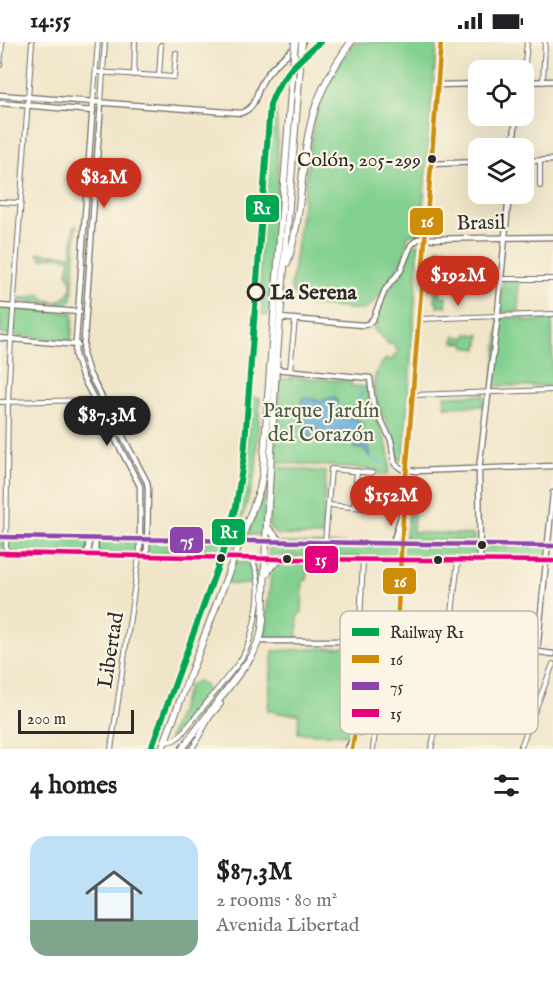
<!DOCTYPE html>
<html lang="en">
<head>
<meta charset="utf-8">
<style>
  body { margin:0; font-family:"IM FELL English",serif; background:#f6f6f6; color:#202124; height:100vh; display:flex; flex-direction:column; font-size:22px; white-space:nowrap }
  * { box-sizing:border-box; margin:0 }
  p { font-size:20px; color:#757577 }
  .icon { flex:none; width:33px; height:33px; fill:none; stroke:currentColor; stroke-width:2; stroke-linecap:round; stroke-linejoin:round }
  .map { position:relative; height:707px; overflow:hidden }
  .side { display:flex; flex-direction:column; background:#fff; flex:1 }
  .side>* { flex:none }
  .fabs { position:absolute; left:468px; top:18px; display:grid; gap:12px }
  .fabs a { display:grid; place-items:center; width:66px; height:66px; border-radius:12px; background:#fff; box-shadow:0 6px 24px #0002; font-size:30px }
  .scale { position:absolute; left:18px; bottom:15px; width:116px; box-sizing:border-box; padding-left:6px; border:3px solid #2b2b2b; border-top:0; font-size:16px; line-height:21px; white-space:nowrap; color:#2b2b2b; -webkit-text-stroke:4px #fcf5e5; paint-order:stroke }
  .price { position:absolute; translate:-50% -51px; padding:0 14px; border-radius:21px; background:#c8321e; color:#fff; font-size:20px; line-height:39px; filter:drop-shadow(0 2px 3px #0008) }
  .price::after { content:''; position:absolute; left:50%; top:36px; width:18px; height:14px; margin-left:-9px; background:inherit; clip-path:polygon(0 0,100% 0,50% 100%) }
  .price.current { background:#222; color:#fff }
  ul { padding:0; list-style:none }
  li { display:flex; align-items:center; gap:18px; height:150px; padding:0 30px }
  li span { display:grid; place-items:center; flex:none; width:168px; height:120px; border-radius:18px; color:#555 }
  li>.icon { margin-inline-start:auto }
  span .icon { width:72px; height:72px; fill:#fffc; stroke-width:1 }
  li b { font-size:26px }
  h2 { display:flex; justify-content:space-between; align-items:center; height:72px; padding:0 30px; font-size:26px }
  .status { display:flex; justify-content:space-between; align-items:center; height:42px; padding:0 30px; background:#fff; direction:ltr }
  .status svg { height:16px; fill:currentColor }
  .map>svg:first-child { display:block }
  .green { fill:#82d08f; stroke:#567e5d; stroke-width:1.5 }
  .water { fill:#5faad7; stroke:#456a81; stroke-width:1.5 }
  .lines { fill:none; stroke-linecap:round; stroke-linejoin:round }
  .stream { stroke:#5faad7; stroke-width:1.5 }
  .minor-casing { stroke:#706c62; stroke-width:6 }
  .tertiary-casing { stroke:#706c62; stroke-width:7 }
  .secondary-casing { stroke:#706c62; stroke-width:7 }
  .primary-casing { stroke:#706c62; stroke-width:8 }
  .trunk-casing { stroke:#706c62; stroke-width:8 }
  .motorway-casing { stroke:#706c62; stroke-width:8 }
  .minor { stroke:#fff; stroke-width:4 }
  .tertiary { stroke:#fff; stroke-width:4.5 }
  .secondary { stroke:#fff; stroke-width:4.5 }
  .primary { stroke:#fff; stroke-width:5 }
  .trunk { stroke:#fff; stroke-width:6 }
  .motorway { stroke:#fff; stroke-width:6 }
  .motorway-bridge-casing { stroke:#706c62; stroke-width:8; stroke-linecap:butt }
  .motorway-bridge { stroke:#fff; stroke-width:6 }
  .bus-1-casing { stroke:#fcf5e5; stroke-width:9 }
  .bus-2-casing { stroke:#fcf5e5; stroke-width:9 }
  .bus-3-casing { stroke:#fcf5e5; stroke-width:9 }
  .bus-1 { stroke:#ce8d09; stroke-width:4.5 }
  .bus-2 { stroke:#8e44ad; stroke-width:4.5 }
  .bus-3 { stroke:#e5007d; stroke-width:4.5 }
  .rail-1-casing { stroke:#fcf5e5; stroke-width:10 }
  .rail-1 { stroke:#00a651; stroke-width:6 }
  .bus-dot { fill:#2b2b2b; stroke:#fcf5e5; stroke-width:2 }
  .stop-dot { fill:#fcf5e5; stroke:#2b2b2b; stroke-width:3 }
  .labels { text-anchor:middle; stroke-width:4.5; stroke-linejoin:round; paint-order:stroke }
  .bus-label { font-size:20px; fill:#2b2b2b; stroke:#fcf5e5; text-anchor:end }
  .street-label { font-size:21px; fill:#2b2b2b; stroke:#fcf5e5 }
  .stop-label { font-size:21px; font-weight:bold; fill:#2b2b2b; stroke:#fcf5e5; text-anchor:start }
  .park-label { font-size:21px; fill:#455d49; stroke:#fcf5e5 }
  .key { fill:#fcf5e5; stroke:#bdb8ad; stroke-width:1.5 }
  .key-label { font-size:16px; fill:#2b2b2b }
  .line-badge { stroke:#fcf5e5; stroke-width:2 }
  .badge-label { font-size:16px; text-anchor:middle; font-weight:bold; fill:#fff }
</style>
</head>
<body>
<div class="status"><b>14:55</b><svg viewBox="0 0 49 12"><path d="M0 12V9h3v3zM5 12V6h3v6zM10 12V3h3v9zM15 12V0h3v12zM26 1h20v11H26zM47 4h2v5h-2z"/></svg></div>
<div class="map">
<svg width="553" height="707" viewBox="0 0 553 707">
  <rect width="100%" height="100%" fill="#fcf5e5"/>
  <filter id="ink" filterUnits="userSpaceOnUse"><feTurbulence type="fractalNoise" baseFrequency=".0167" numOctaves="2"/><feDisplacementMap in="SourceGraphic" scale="12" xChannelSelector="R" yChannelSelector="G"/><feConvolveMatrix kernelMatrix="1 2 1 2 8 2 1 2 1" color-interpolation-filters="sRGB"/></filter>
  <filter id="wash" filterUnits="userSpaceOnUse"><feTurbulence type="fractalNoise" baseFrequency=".008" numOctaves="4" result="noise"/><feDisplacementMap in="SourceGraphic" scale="24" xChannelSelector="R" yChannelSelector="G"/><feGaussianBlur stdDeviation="1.35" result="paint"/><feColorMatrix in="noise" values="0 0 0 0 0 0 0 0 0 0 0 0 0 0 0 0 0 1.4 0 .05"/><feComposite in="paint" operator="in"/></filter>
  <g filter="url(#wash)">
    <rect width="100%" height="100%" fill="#f0e5c8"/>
    <path class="green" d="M354 0H437L421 187 418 192H408C406 217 399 224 385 244 378 254 375 262 363 268L309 263C302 260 293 254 291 246L315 72 328 38Z
      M275 61C282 130 275 200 270 269L269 274 263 273 259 218 270 76Z
      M77 183 72 257 65 262 20 259 18 256H27L40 252 46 258 57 260C72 255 75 242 67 229L71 217 57 214 42 217 38 211 72 213 74 184Z
      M419 202 404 415 401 418 398 417C396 405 394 395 389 385 377 361 363 340 386 317L393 318 394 313 398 312 399 309 395 306V302H388L386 298 374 288 380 261 401 231 412 203Z
      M437 206 452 207 450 219H443L440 254 447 255 446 264 437 265 438 260 435 259V247L429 246 431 221H436Z
      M518 237 519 270H501L503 238Z
      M0 266 73 271 71 299 0 292Z
      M552 274 553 344H493L500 277 524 275V279L551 278Z
      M467 292 480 293 478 307 465 305V301L454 300 455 294 466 296Z
      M291 335 351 339V344L367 345C369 379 395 396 388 432H378V428L335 425 333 423 326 424 274 420 279 337H291Z
      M484 353 483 364 445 365V354Z
      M249 355 260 356 256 428 238 492H231L245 438Z
      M272 425 326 430 322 494 277 493 269 485Z
      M264 438H266L262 493H248L261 456Z
      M409 472H414L413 490 475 493V499L405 498Z
      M0 496 236 499 230 513 0 510Z
      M269 501 553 505V517L269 514Z
      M235 519 252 521 255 527V542H230L227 539Z
      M280 521 307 522V538H303L302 570 298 573 297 598H265L264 596 271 532 273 525Z
      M366 604 370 606C369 615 364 624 361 633 356 653 357 673 351 693L298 691 299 672 276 671 274 669 268 668 273 609Z
      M198 639 206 645 207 655 179 693 169 697 189 643Z"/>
    <path class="water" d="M303 355 320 359 335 355 337 359 335 370 338 375 349 377 358 375 357 378 363 383 358 394 359 399 368 406 370 415 364 408 355 406C348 392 348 392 331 390V394L328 395 316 388 312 390 311 396 307 397V387L303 384 309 366 301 360Z"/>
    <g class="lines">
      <path class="stream" d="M358 375 360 363 358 357 363 349
        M370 415 383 421"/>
    </g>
  </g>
  <g filter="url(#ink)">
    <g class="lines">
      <g class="minor-casing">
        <path id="minor" d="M0 23 2 1
          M96 30 174 35 176 11
          M524 32 527 0
          M134 33 135 0
          M159 34 161 3
          M543 40 545 0
          M93 61 98 0
          M101 61 105 0
          M540 144V118
          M0 160 21 161
          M501 237H553
          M420 277 553 272
          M290 328 295 277
          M413 353 553 348
          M0 360 95 358
          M328 463 403 469
          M354 465 357 429
          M325 500 331 427 372 431
          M6 511 8 360 11 298 32 0
          M359 599 363 518
          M446 643 476 645
          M399 658 401 598
          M361 666 375 664 412 655 443 656
          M361 691 375 689 373 707
          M164 701 174 698 181 693 240 619C254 597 267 540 251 517
          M111 707 139 514
          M192 707 210 675 221 662
          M431 707 448 636 449 597 458 519
          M520 707 553 622"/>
      </g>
      <g class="tertiary-casing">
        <path id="tertiary" d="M438 43 441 0
          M0 53 241 71C258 65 255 50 264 37 272 23 289 11 301 0
          M0 61 93 69
          M93 61 75 313 82 334 140 444V514
          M101 61 83 312 89 331 147 440 148 447 147 514
          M513 106 516 74
          M524 119 553 118
          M432 122 478 120
          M0 264 80 270
          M280 276 363 283 368 282 373 277 385 248 401 228 411 203 418 197 553 195
          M0 296 78 303
          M274 327 370 336 373 362 391 398 395 422 402 427 416 429 553 424
          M480 519 479 427 497 280 509 152
          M259 599H389
          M537 610 553 451"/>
      </g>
      <g class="secondary-casing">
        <path id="secondary" d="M524 40 553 39
          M368 599 372 602 374 610
          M389 599 449 597 553 612
          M352 707 363 646 371 618 374 610 393 594 397 584 404 459 438 43 478 42"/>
      </g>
      <g class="primary-casing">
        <path id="primary" d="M0 495 553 504
          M95 496V513
          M393 502 403 469
          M0 511 281 517 553 519
          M88 513 89 496
          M348 707 355 694"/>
      </g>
      <g class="trunk-casing">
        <path id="trunk" d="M267 485 279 498
          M266 533 271 524 281 517
          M162 707 260 447 263 430 270 327
          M182 707 252 614 261 593 263 579 266 498 276 327"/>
      </g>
      <g class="motorway-casing">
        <path id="motorway" d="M287 221C304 172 299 119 314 70 321 45 336 21 351 0
          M270 327 291 49
          M276 327 302 0"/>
      </g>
      <use href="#minor" class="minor"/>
      <use href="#tertiary" class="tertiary"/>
      <use href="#secondary" class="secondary"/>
      <use href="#primary" class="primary"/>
      <use href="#trunk" class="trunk"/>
      <use href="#motorway" class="motorway"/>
      <g class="motorway-bridge-casing">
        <path id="motorway-bridge" d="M291 49 295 0"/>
      </g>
      <use href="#motorway-bridge" class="motorway-bridge"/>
      <g class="bus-1-casing">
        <path id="bus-1" d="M352 707 363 646 371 618 374 610 393 594 397 584 404 459 441 0"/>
      </g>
      <g class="bus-2-casing">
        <path id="bus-2" d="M0 495 553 504"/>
      </g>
      <g class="bus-3-casing">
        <path id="bus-3" d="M0 511 281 517 553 519"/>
      </g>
      <use href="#bus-1" class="bus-1"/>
      <use href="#bus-2" class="bus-2"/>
      <use href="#bus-3" class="bus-3"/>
      <g class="rail-1-casing">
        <path id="rail-1" d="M151 707 222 513 236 464 244 414 270 63C279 35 298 19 320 0"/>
      </g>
      <use href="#rail-1" class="rail-1"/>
    </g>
  </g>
  <g class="bus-dot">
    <circle cx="432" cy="117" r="5"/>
    <circle cx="482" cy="503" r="5"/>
    <circle cx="221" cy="516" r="5"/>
    <circle cx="287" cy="517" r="5"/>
    <circle cx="438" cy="518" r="5"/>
  </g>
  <circle class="stop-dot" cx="256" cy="250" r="8"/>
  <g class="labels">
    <g class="bus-label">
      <text x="421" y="124">Colón, 205-299</text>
    </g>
    <g class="street-label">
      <text transform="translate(481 180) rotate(-1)" y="7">Brasil</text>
      <text transform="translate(110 608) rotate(-81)" y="7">Libertad</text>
    </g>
    <g class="stop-label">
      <text x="270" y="257">La Serena</text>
    </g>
    <g class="park-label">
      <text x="321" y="375">Parque Jardín<tspan x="321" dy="24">del Corazón</tspan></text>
    </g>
  </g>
  <rect x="340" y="569" width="198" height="123" rx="9" class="key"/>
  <rect x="352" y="586" width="27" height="8" fill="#00a651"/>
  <rect x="352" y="613" width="27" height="8" fill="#ce8d09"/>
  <rect x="352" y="640" width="27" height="8" fill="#8e44ad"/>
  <rect x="352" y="667" width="27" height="8" fill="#e5007d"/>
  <g class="key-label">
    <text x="390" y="596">Railway R1</text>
    <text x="390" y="623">16</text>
    <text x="390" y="650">75</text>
    <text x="390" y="677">15</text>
  </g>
  <g class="line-badge">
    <rect x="245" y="152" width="35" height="29" rx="6" fill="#00a651"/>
    <rect x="409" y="165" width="35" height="29" rx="6" fill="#ce8d09"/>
    <rect x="211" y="476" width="35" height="28" rx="6" fill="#00a651"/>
    <rect x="169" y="484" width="35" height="28" rx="6" fill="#8e44ad"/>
    <rect x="304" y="503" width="35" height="29" rx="6" fill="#e5007d"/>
    <rect x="382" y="525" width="35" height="28" rx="6" fill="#ce8d09"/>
  </g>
  <g class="badge-label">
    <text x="262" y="172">R1</text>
    <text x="427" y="185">16</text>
    <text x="229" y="496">R1</text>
    <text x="187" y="504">75</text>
    <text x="321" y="523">15</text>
    <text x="400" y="545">16</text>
  </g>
</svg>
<div class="fabs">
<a><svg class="icon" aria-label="locate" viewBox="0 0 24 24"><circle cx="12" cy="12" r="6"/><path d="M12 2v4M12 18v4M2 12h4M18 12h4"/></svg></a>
<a><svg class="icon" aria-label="layers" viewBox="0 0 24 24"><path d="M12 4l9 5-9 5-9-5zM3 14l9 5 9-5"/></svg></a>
</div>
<div class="scale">200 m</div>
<b class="price" style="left:104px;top:167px">$82M</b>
<b class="price" style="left:458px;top:265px">$192M</b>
<b class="price current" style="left:107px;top:405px">$87.3M</b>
<b class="price" style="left:391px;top:485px">$152M</b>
</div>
<section class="side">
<h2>4 homes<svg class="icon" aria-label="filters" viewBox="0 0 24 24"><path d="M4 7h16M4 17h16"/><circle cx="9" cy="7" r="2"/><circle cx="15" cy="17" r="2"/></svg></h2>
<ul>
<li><span style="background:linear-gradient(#bfe0f5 70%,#7fa58c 0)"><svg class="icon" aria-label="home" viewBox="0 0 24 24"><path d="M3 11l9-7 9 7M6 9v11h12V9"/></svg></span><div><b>$87.3M</b><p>2 rooms · 80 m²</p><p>Avenida Libertad</p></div></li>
</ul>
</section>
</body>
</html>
